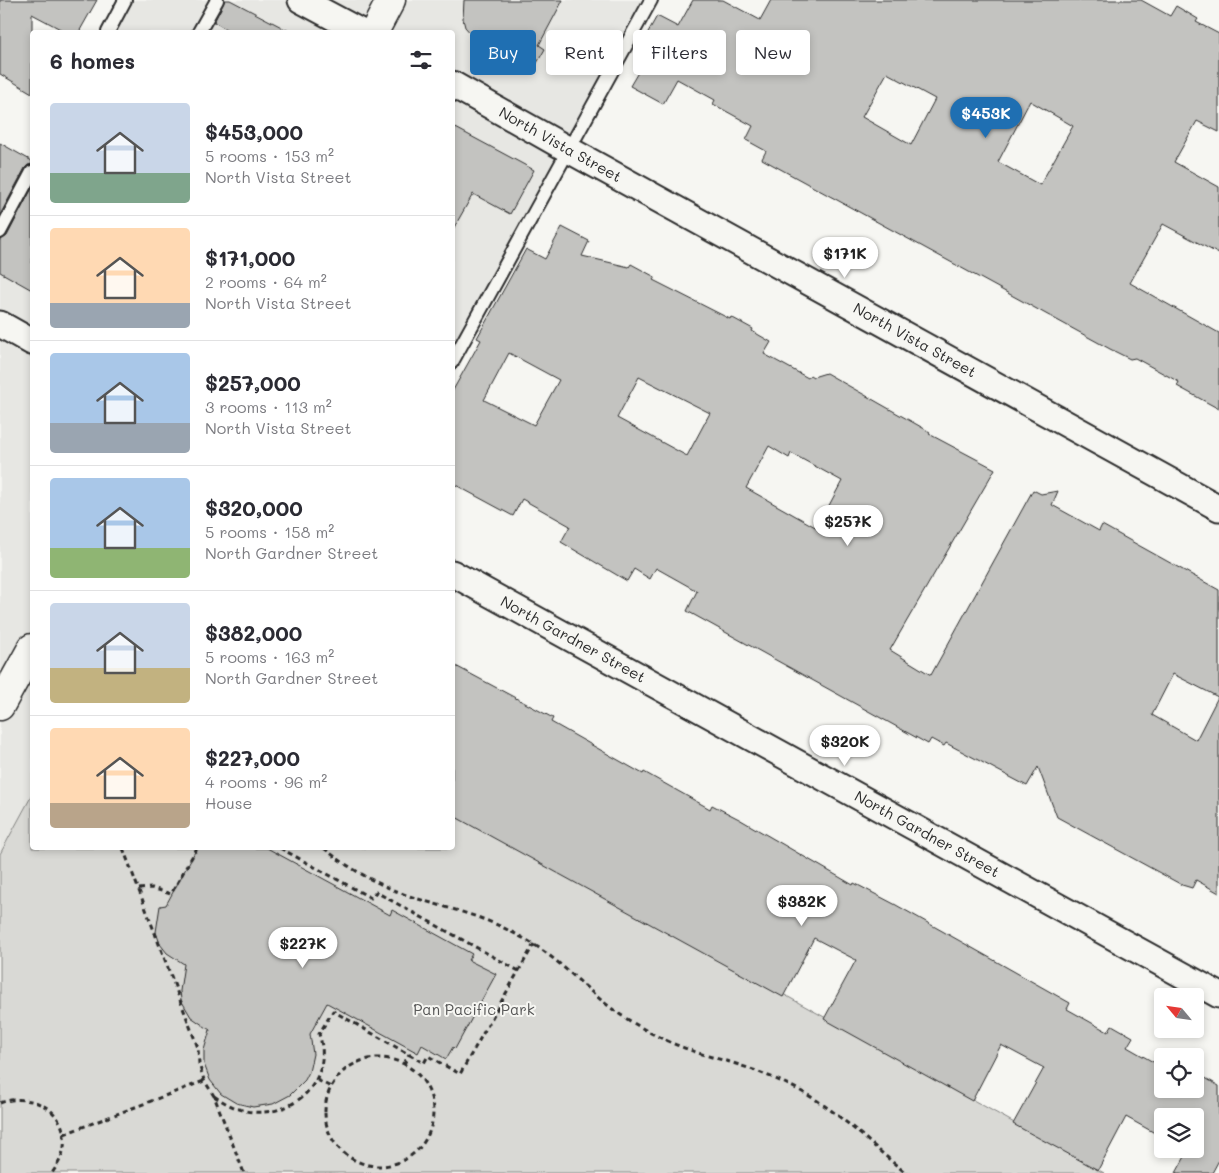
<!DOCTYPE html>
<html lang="en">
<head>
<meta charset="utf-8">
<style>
  body { margin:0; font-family:Mali,sans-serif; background:#f7f7f7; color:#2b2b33; height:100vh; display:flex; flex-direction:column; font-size:19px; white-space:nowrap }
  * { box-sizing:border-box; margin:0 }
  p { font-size:16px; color:#7c7c81 }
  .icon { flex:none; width:28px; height:28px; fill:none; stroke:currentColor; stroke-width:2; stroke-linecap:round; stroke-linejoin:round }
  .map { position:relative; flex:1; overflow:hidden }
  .side { position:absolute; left:30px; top:30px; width:425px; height:820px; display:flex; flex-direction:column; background:#fff; border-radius:5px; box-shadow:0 2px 8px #0003 }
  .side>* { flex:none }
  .banner { position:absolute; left:470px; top:30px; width:475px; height:45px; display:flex; gap:10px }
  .needle { width:32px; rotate:299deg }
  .fabs { position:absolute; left:1154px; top:988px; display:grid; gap:10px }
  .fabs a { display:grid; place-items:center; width:50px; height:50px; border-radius:5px; background:#fff; box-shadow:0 2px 8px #0003; font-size:25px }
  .price { position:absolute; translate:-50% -42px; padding:0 11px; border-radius:18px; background:#fff; color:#222; font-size:16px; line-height:32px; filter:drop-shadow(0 1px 2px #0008) }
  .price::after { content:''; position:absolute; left:50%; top:30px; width:15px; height:11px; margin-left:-8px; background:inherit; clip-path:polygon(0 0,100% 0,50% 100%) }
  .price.active { background:#1f6fb2; color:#fff }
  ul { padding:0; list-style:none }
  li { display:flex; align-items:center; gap:15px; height:125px; padding:0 20px }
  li+li { border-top:1px solid #e1e1e2 }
  li span { display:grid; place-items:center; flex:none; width:140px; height:100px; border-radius:5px; color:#555 }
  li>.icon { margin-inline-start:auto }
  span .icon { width:60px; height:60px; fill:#fffc; stroke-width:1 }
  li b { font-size:21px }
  h2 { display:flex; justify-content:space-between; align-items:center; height:60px; padding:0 20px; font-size:21px }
  .pill { padding:0 18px; border-radius:5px; background:#fff; box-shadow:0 2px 8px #0003; font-size:18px; line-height:45px }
  .pill.active { background:#1f6fb2; color:#fff }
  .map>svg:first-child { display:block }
  .built { fill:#e7e7e3 }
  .green { fill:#d9d9d5; stroke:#828280 }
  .building { fill:#c3c3c0; stroke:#2b2b2b; fill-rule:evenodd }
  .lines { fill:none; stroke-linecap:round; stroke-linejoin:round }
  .lane-casing { stroke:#2b2b2b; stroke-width:16 }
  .street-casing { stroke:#2b2b2b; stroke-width:29 }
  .secondary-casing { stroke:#2b2b2b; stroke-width:31 }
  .path { stroke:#2b2b2b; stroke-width:3; stroke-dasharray:5 4; stroke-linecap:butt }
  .lane { stroke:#f6f6f2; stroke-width:12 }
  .street { stroke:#f6f6f2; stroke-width:25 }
  .secondary { stroke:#f6f6f2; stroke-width:28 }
  .labels { text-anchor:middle; stroke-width:4; stroke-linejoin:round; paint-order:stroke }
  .street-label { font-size:15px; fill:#2b2b2b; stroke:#f6f6f2 }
  .park-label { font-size:15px; fill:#565656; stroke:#f6f6f2 }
</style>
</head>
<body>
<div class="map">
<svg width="1219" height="1173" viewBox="0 0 1219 1173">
  <rect width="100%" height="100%" fill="#f6f6f2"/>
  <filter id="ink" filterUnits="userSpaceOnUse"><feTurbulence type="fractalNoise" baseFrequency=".02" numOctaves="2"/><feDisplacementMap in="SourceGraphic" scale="10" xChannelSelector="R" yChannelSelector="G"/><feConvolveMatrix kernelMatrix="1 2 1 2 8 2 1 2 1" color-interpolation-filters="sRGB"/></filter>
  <g filter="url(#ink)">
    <path class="built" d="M122 0H651L453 358 452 32H104Z
      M32 164V799L0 858V223Z"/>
    <path class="green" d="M32 795V848H452L453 810 1104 1173H0V854Z"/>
    <path class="building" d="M0 0H97L79 32H66L32 14V93L0 74Z
      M225 0H230L291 32H231L214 22Z
      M464 0H563L539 45 545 49 533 70 473 36 465 27 463 19Z
      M693 0H723L760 20 771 0H1141L1170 16 1176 6 1198 19 1196 22 1219 34V132L1197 121 1174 162 1219 187V254L1163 224 1130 283 1219 333V409L1177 386 1179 382 1135 358 1130 359 1110 349 762 159 766 151 746 140 753 126 713 104 715 100 677 79 663 104 630 86 647 57 637 52 657 16 678 27ZM887 73 935 99 911 145 862 117ZM1030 101 1073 126 1040 185 998 162Z
      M452 126 534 170 510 214 473 194 452 231Z
      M0 143 32 161V164L28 165 25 168 0 215Z
      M32 188V290L0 272V240L7 236Z
      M562 227 589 241 582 256 629 267 631 264 655 277 653 280 730 319 731 317 753 329 752 331 771 342 764 354 808 378 810 375 813 377 826 373 930 432 929 434 995 469 890 650 931 675 1033 490 1041 494 1058 491 1052 505 1099 531 1102 525 1219 590V893L1196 880 1192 888 1182 885 1057 817 1038 767 1027 786 946 743 944 746 931 739 928 744 687 611 697 591 656 568 650 579 634 569 627 581 561 542 570 526 522 499 513 516 452 483V392L481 340 477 338 526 249 545 259ZM509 353 559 380 534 425 484 400ZM639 377 710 413 687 456 617 418ZM769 446 789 458 791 453 842 481 817 528 746 488ZM1173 674 1218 697 1196 740 1152 715Z
      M452 664 553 718 551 722 643 774 644 772 710 809 712 805 739 819 853 885 854 883 896 905 1070 1003 1067 1009 1108 1032 1112 1025 1133 1037 1127 1047 1162 1067V1089H1195V1072L1219 1086V1160L1212 1173H1176L1187 1153 1181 1150 1182 1149H1195V1116H1162V1137L1126 1117 1098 1170 1013 1124 1044 1068 1001 1045 972 1101 824 1019 856 960 814 938 783 997 452 815Z
      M197 848H267L390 915 392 910 472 954 468 960 496 974 455 1049 453 1047 446 1059 422 1045 418 1053 327 1003 310 1034 313 1054 309 1072 305 1080 290 1095 273 1104 253 1107 236 1103 221 1094 210 1080 204 1064V1050L210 1030 191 1017 181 1000 180 991 184 964 167 953 160 944 156 932 160 906 166 905Z"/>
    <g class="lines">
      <g class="lane-casing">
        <path id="lane" d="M108 32 125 0
          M199 32 217 0
          M0 232 32 172
          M452 362 651 0"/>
      </g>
      <g class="street-casing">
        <g id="street">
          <path d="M301 0 361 32"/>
          <path id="s1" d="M452 84 569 150 1219 508"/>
          <path d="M0 324 32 342"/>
          <path id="s2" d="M452 573 1219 995"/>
        </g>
      </g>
      <g class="secondary-casing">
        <path id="secondary" d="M374 32 391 0
          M0 706 32 648"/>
      </g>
      <path class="path" d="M123 848 198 1048 199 1064 204 1080 214 1096 244 1173
        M280 848 371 898 376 892 519 971
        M324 848C348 868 378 885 409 896 439 906 472 913 502 927 518 935 535 944 550 956 578 978 601 1004 632 1022 651 1034 672 1044 693 1051 706 1056 720 1059 733 1063 758 1071 783 1081 806 1094 843 1115 873 1147 906 1173
        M139 889 152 888 171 894 197 848
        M325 1112a54 54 0 1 1 108 0a54 54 0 1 1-108 0Z
        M404 1064 409 1054
        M317 1080 331 1087
        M214 1096C226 1104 239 1111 253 1112 297 1116 334 1078 319 1034L333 1011 424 1063 428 1056 460 1074 534 944
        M0 1103C25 1093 61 1105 64 1136 66 1150 60 1162 52 1173
        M64 1134 204 1081"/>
      <use href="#lane" class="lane"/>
      <use href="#street" class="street"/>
      <use href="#secondary" class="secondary"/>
    </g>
  </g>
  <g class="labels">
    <g class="street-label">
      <text dy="5" stroke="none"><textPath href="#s1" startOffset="124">North Vista Street</textPath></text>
      <text dy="5" stroke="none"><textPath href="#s1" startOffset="529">North Vista Street</textPath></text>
      <text dy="5" stroke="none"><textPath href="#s2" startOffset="138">North Gardner Street</textPath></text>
      <text dy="5" stroke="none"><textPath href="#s2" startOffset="542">North Gardner Street</textPath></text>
    </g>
    <g class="park-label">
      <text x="474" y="1015">Pan Pacific Park</text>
    </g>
  </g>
</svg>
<div class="fabs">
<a><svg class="needle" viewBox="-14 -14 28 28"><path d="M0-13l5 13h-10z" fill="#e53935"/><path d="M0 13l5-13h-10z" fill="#7c7c81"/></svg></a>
<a><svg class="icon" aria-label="locate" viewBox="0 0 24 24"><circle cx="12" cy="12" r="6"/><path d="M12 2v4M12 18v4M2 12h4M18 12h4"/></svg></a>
<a><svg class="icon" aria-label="layers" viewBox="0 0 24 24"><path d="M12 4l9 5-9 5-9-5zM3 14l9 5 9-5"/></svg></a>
</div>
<b class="price active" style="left:986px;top:139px">$453K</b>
<b class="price" style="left:845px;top:279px">$171K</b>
<b class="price" style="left:848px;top:547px">$257K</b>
<b class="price" style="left:845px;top:767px">$320K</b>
<b class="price" style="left:802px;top:927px">$382K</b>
<b class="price" style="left:303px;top:969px">$227K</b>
<div class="banner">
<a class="pill active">Buy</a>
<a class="pill">Rent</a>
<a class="pill">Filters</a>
<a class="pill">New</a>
</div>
<section class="side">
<h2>6 homes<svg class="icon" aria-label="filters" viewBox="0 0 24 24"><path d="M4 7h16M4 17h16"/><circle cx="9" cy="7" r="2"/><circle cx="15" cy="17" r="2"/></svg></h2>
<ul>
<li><span style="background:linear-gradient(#c9d6e8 70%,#7fa58c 0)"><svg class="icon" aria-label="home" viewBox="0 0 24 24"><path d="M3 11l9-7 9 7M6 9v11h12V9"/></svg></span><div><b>$453,000</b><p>5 rooms · 153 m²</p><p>North Vista Street</p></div></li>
<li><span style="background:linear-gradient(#ffd9b3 75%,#9aa5b1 0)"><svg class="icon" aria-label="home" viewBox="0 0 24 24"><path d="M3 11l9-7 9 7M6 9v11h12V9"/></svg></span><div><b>$171,000</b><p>2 rooms · 64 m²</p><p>North Vista Street</p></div></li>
<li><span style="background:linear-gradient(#a9c7e8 70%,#9aa5b1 0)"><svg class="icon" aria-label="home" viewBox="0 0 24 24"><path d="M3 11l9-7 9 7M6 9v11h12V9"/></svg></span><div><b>$257,000</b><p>3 rooms · 113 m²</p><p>North Vista Street</p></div></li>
<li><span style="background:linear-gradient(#a9c7e8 70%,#8fb573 0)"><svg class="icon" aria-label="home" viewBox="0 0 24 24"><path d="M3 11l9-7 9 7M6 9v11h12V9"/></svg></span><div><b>$320,000</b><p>5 rooms · 158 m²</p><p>North Gardner Street</p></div></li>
<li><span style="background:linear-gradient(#c9d6e8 65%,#c2b280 0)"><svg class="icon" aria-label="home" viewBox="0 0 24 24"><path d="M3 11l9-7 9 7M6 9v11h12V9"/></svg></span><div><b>$382,000</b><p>5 rooms · 163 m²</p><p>North Gardner Street</p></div></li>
<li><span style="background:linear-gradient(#ffd9b3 75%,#b9a48a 0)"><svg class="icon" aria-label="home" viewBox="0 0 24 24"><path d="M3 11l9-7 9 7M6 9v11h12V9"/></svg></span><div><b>$227,000</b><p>4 rooms · 96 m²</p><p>House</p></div></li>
</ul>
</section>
</div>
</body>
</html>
